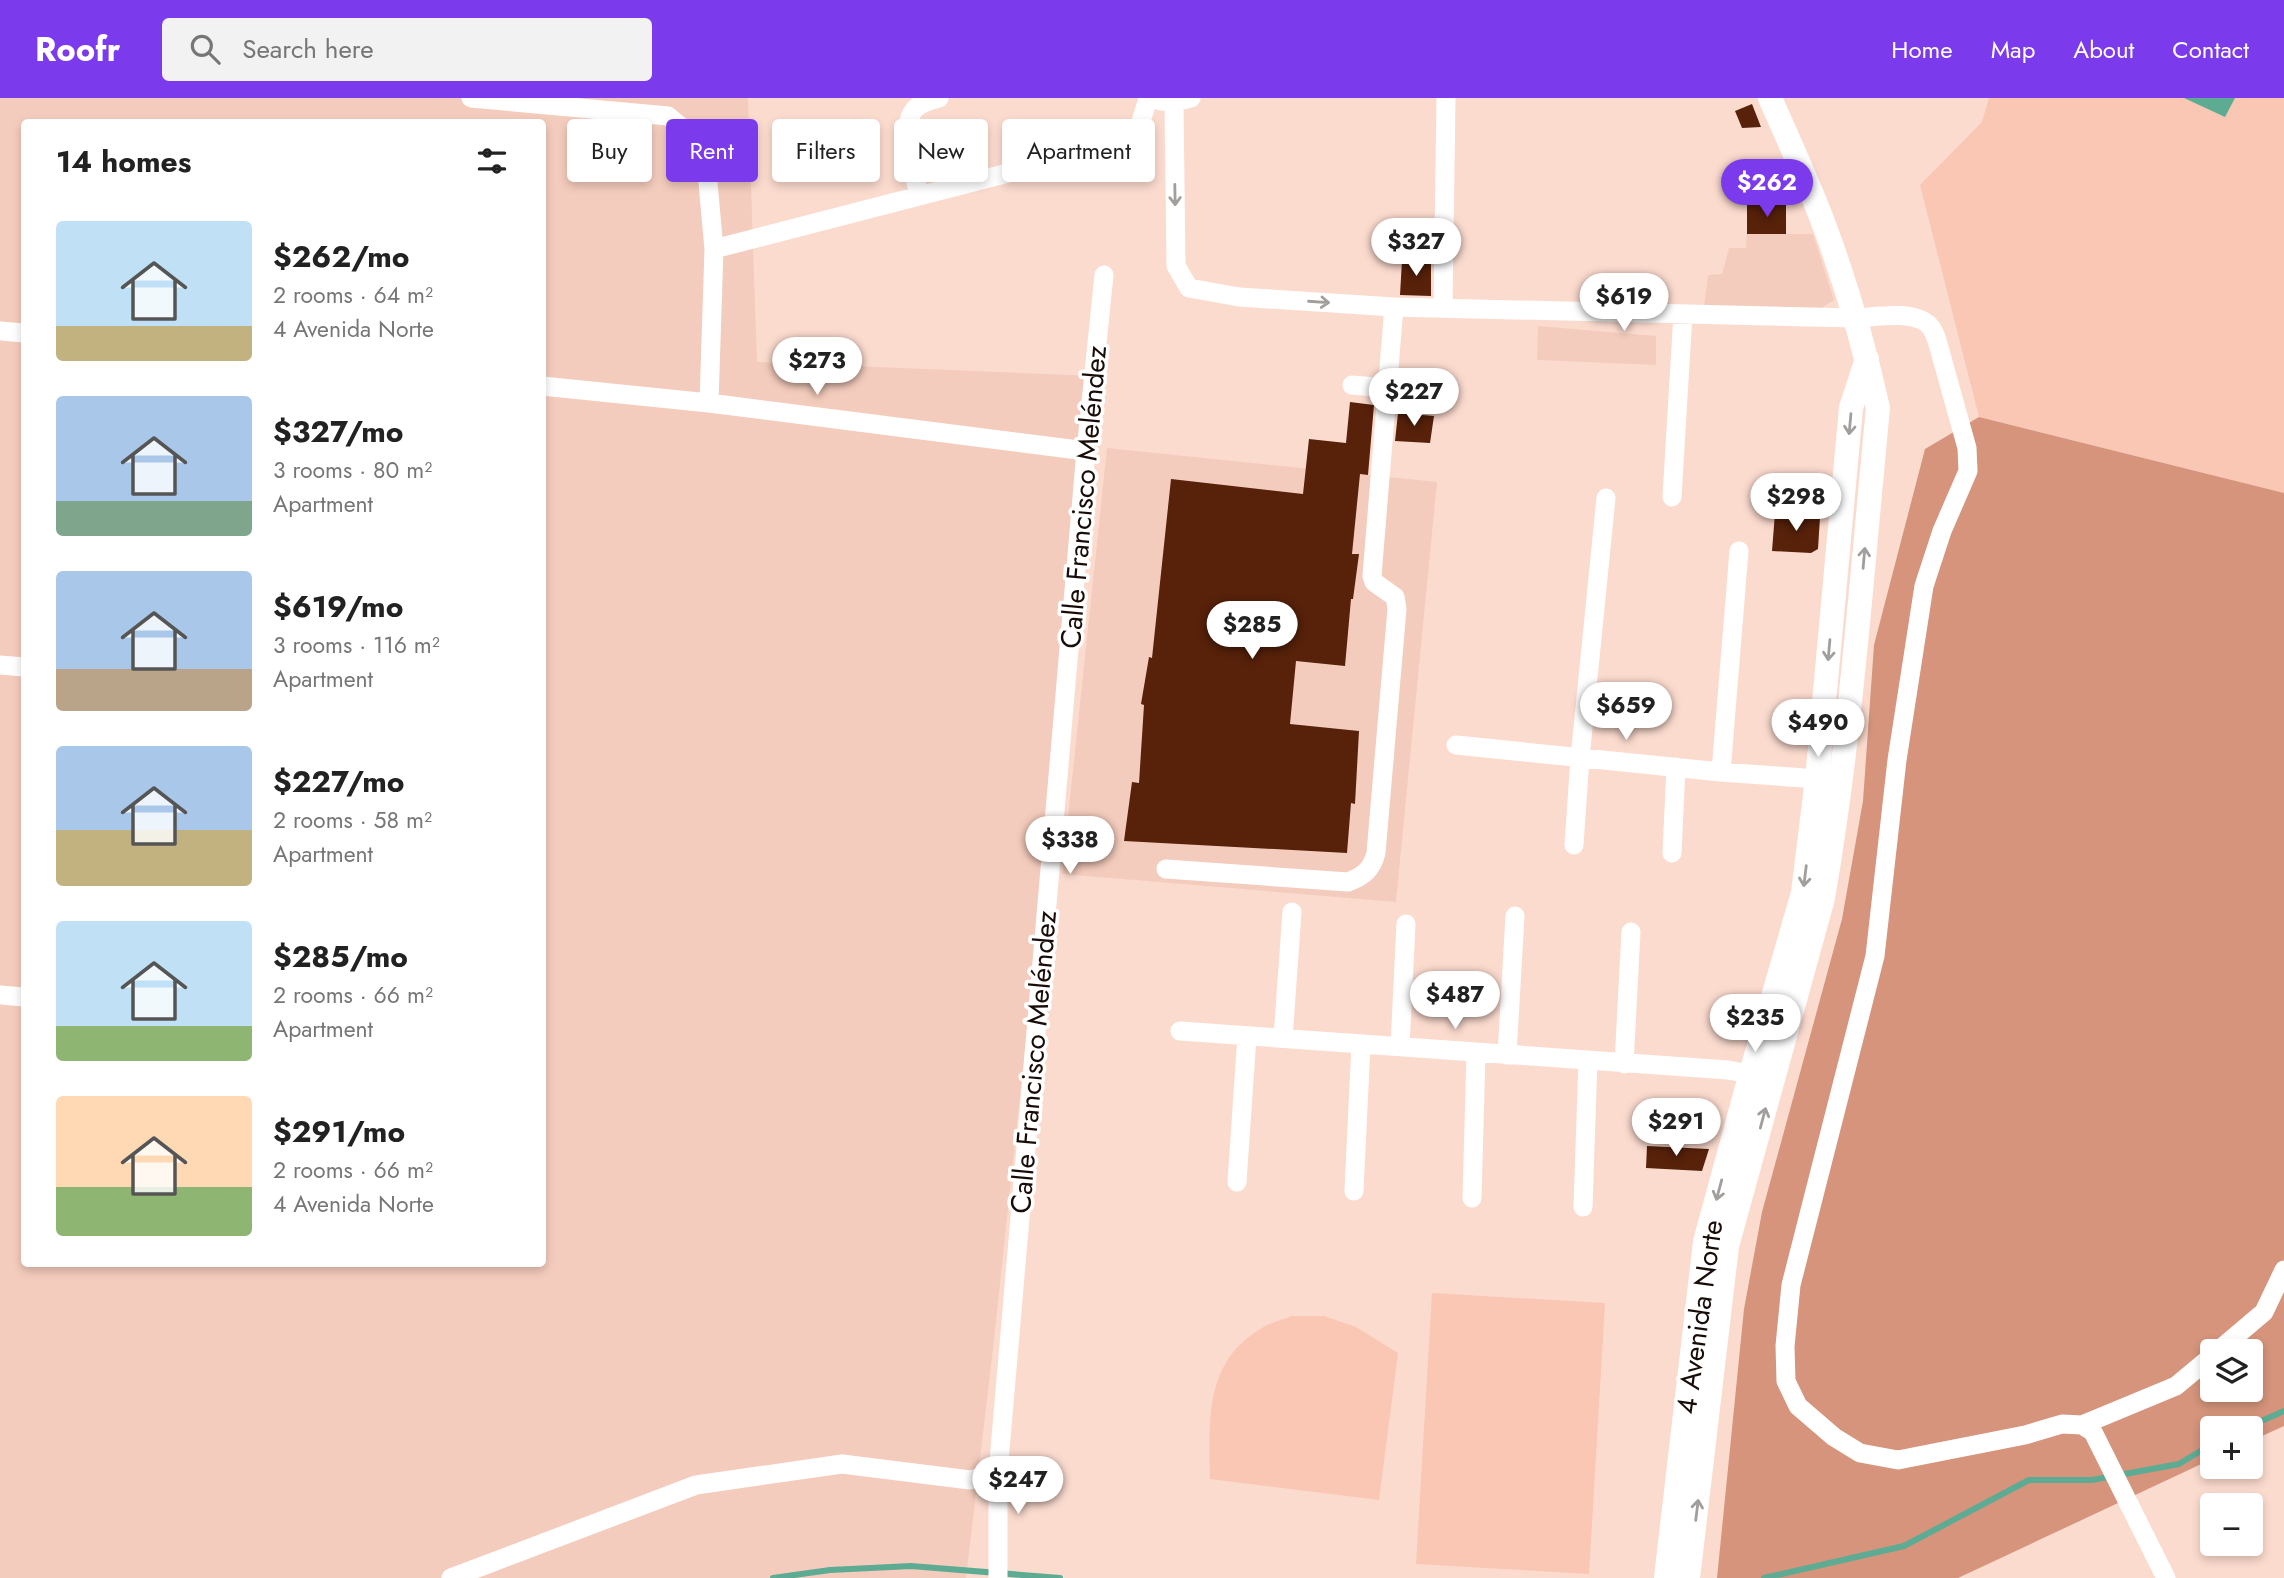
<!DOCTYPE html>
<html lang="en">
<head>
<meta charset="utf-8">
<style>
  body { margin:0; font-family:Jost,sans-serif; background:#f2f2f2; color:#222; height:100vh; display:flex; flex-direction:column; font-size:26px; white-space:nowrap }
  * { box-sizing:border-box; margin:0 }
  p { font-size:23px; color:#767676 }
  .icon { flex:none; width:38px; height:38px; fill:none; stroke:currentColor; stroke-width:2; stroke-linecap:round; stroke-linejoin:round }
  .map { position:relative; flex:1; overflow:hidden }
  .sheet { position:absolute; left:21px; top:21px; width:525px; height:1148px; display:flex; flex-direction:column; background:#fff; border-radius:7px; box-shadow:0 4px 10px #0003 }
  .sheet>* { flex:none }
  .top-card { position:absolute; left:567px; top:21px; width:665px; height:63px; display:flex; gap:14px }
  .fabs { position:absolute; left:2200px; top:1241px; display:grid; gap:14px }
  .fabs a { display:grid; place-items:center; width:63px; height:63px; border-radius:7px; background:#fff; box-shadow:0 4px 10px #0003; font-size:35px }
  .price { position:absolute; translate:-50% -60px; padding:0 16px; border-radius:24px; background:#fff; color:#222; font-size:23px; line-height:46px; filter:drop-shadow(0 2px 4px #0008) }
  .price::after { content:''; position:absolute; left:50%; top:42px; width:21px; height:16px; margin-left:-10px; background:inherit; clip-path:polygon(0 0,100% 0,50% 100%) }
  .price.on { background:#7c3aed; color:#fff }
  ul { padding:0; list-style:none }
  li { display:flex; align-items:center; gap:21px; height:175px; padding:0 35px }
  li span { display:grid; place-items:center; flex:none; width:196px; height:140px; border-radius:7px; color:#555 }
  li>.icon { margin-inline-start:auto }
  span .icon { width:84px; height:84px; fill:#fffc; stroke-width:1 }
  li b { font-size:30px }
  h2 { display:flex; justify-content:space-between; align-items:center; height:84px; padding:0 35px; font-size:30px }
  .tag { padding:0 24px; border-radius:7px; background:#fff; box-shadow:0 4px 10px #0003; font-size:24px; line-height:63px }
  .tag.on { background:#7c3aed; color:#fff }
  header { display:flex; align-items:center; gap:42px; box-sizing:border-box; height:98px; padding:0 35px; background:#7c3aed; color:#fff }
  header strong { font-size:33px }
  nav { display:flex; gap:38px; margin-inline-start:auto; font-size:24px }
  .search { width:490px; height:63px; background:#f2f2f2; display:flex; align-items:center; gap:18px; box-sizing:border-box; padding:0 24px; border-radius:7px; color:#767676; font-size:26px }
  .map>svg:first-child { display:block }
  .built { fill:#f4ccbd; fill-rule:evenodd }
  .green { fill:#f9c7b4 }
  .forest { fill:#d5947b; fill-rule:evenodd }
  .water { fill:#5dab93 }
  .lines { fill:none; stroke-linecap:round; stroke-linejoin:round }
  .stream { stroke:#5dab93; stroke-width:6 }
  .building { fill:#57210a }
  .minor { stroke:#fff; stroke-width:19 }
  .major { stroke:#fff; stroke-width:24 }
  .oneway { stroke:#a29e9c }
  .labels { text-anchor:middle; stroke-width:7; stroke-linejoin:round; paint-order:stroke }
  .street-label { font-size:28px; fill:#170c08; stroke:#fff }
</style>
</head>
<body>
<header>
<strong>Roofr</strong>
<div class="search"><svg class="icon" aria-label="search" viewBox="0 0 24 24"><circle cx="10" cy="10" r="6"/><path d="M15 15l6 6"/></svg>Search here</div>
<nav><a>Home</a><a>Map</a><a>About</a><a>Contact</a></nav>
</header>
<div class="map">
<svg width="2284" height="1480" viewBox="0 0 2284 1480">
  <rect width="100%" height="100%" fill="#fcdbcf"/>
  <path class="built" d="M0 0H748L757 264 1097 278 994 1242 966 1480H0ZM24 24H542V1166H24Z
    M1747 136H1813L1834 202 1818 212 1704 210 1708 177 1722 176 1729 150H1746Z
    M1538 228 1656 238V267L1537 262Z
    M1107 350 1437 384 1396 804 1062 776Z"/>
  <path class="green" d="M1989 0H2284V395L1979 319 1920 87 1982 24Z
    M1432 1195 1605 1205 1589 1476 1416 1466Z
    M1292 1218H1324L1356 1229 1398 1255 1379 1402 1210 1381C1209 1323 1204 1263 1262 1230 1271 1224 1283 1222 1292 1218Z"/>
  <path class="forest" d="M1979 319 2284 395V1328L2251 1343 2250 1330H2212V1361L1958 1480H1717L1744 1211 1762 1114 1842 821 1863 703 1874 547 1925 351ZM2212 1253H2250V1292H2212Z"/>
  <path class="water" d="M2184 0H2235L2225 19Z"/>
  <g class="lines">
    <path class="stream" d="M2246 1330 2284 1313
      M773 1480 830 1472 911 1468 1060 1480
      M1764 1480 1904 1448 2029 1382H2092L2179 1366 2212 1346"/>
  </g>
  <path class="building" d="M1752 6 1761 29 1742 30 1735 13Z
    M1747 106H1786V136H1747Z
    M1402 162 1431 164V198L1400 197Z
    M1350 304 1374 307 1368 377 1360 376 1352 456H1359L1353 501H1351L1345 568 1296 563 1290 626 1359 633 1355 706 1351 705 1347 755 1124 743 1132 684 1139 685 1144 607 1141 606 1149 559 1152 560 1171 381 1303 396 1309 341 1346 345Z
    M1398 315 1434 318 1430 345 1395 343Z
    M1775 415 1820 419 1818 451 1811 455 1772 453Z
    M1647 1048 1709 1051 1702 1073 1646 1070Z"/>
  <g class="lines">
    <path class="minor" d="M471 0 668 18 691 37 706 63 714 151 709 305
      M1161 3 1174 4 1191 0
      M1174 4 1176 168 1189 190 1239 199 1394 209 1855 220C1876 219 1911 212 1928 226 1934 232 1936 239 1938 246L1967 350 1968 373 1942 433 1924 488 1897 662 1875 858 1791 1187 1785 1248 1786 1283 1798 1308 1834 1339 1860 1355 1898 1362 2025 1337 2062 1326 2082 1327 2176 1288 2212 1258
      M919 98C915 78 899 29 914 12 919 5 931 2 939 0
      M714 151 1116 47 1137 36 1148 1
      M1443 210 1446 0
      M0 233 24 235
      M1352 287 1388 290
      M542 288 709 305 1086 353
      M1672 399 1683 216
      M0 567 24 569
      M1456 647 1721 674 1831 682
      M1721 674 1739 453
      M1574 747 1580 660 1606 400
      M1672 755 1676 669
      M1166 771 1348 784C1364 778 1372 771 1376 755L1397 511 1395 499 1374 484 1372 478 1394 209
      M0 897 24 899
      M1180 933 1728 972 1764 979
      M1283 940 1292 814
      M1400 949 1406 826
      M1507 957 1515 818
      M1624 966 1631 834
      M1237 1084 1247 938
      M1354 1093 1361 946
      M1472 1100 1476 955
      M1583 1109 1588 963
      M2218 1253 2264 1214 2284 1172
      M2082 1327 2093 1334 2166 1480
      M451 1480 696 1387 842 1366 970 1382 998 1375
      M998 1480V1375L1086 353 1104 177"/>
    <path class="major" d="M1666 1480 1705 1144 1751 975 1803 795 1817 681 1851 310 1867 261
      M1688 1480 1727 1148 1823 800C1851 638 1862 474 1878 310 1864 247 1846 185 1823 124 1807 82 1788 41 1770 0"/>
  </g>
  <defs><path id="oneway-shaft" d="M-6 0H5M1.5-3L5.5 0L1.5 3" fill="none" stroke-width="1.6" stroke-linecap="round" stroke-linejoin="round" transform="scale(1.75)"/></defs>
  <g class="oneway">
    <use href="#oneway-shaft" transform="translate(1175 97) rotate(89)"/>
    <use href="#oneway-shaft" transform="translate(1319 204) rotate(4)"/>
    <use href="#oneway-shaft" transform="translate(1850 326) rotate(95)"/>
    <use href="#oneway-shaft" transform="translate(1864 460) rotate(-85)"/>
    <use href="#oneway-shaft" transform="translate(1829 552) rotate(95)"/>
    <use href="#oneway-shaft" transform="translate(1805 778) rotate(97)"/>
    <use href="#oneway-shaft" transform="translate(1763 1020) rotate(-75)"/>
    <use href="#oneway-shaft" transform="translate(1719 1092) rotate(105)"/>
    <use href="#oneway-shaft" transform="translate(1697 1412) rotate(-83)"/>
  </g>
  <g class="labels">
    <g class="street-label">
      <text transform="translate(1083 399) rotate(-85)" y="10">Calle Francisco Meléndez</text>
      <text transform="translate(1033 964) rotate(-85)" y="10">Calle Francisco Meléndez</text>
      <text transform="translate(1699 1219) rotate(-82)" y="10">4 Avenida Norte</text>
    </g>
  </g>
</svg>
<div class="fabs">
<a><svg class="icon" aria-label="layers" viewBox="0 0 24 24"><path d="M12 4l9 5-9 5-9-5zM3 14l9 5 9-5"/></svg></a>
<a>+</a>
<a>−</a>
</div>
<b class="price on" style="left:1767px;top:121px">$262</b>
<b class="price" style="left:1416px;top:180px">$327</b>
<b class="price" style="left:1624px;top:235px">$619</b>
<b class="price" style="left:817px;top:299px">$273</b>
<b class="price" style="left:1414px;top:330px">$227</b>
<b class="price" style="left:1796px;top:435px">$298</b>
<b class="price" style="left:1252px;top:563px">$285</b>
<b class="price" style="left:1626px;top:644px">$659</b>
<b class="price" style="left:1818px;top:661px">$490</b>
<b class="price" style="left:1070px;top:778px">$338</b>
<b class="price" style="left:1455px;top:933px">$487</b>
<b class="price" style="left:1755px;top:956px">$235</b>
<b class="price" style="left:1676px;top:1060px">$291</b>
<b class="price" style="left:1018px;top:1418px">$247</b>
<div class="top-card">
<a class="tag">Buy</a>
<a class="tag on">Rent</a>
<a class="tag">Filters</a>
<a class="tag">New</a>
<a class="tag">Apartment</a>
</div>
<section class="sheet">
<h2>14 homes<svg class="icon" aria-label="filters" viewBox="0 0 24 24"><path d="M4 7h16M4 17h16"/><circle cx="9" cy="7" r="2"/><circle cx="15" cy="17" r="2"/></svg></h2>
<ul>
<li><span style="background:linear-gradient(#bfe0f5 75%,#c2b280 0)"><svg class="icon" aria-label="home" viewBox="0 0 24 24"><path d="M3 11l9-7 9 7M6 9v11h12V9"/></svg></span><div><b>$262/mo</b><p>2 rooms · 64 m²</p><p>4 Avenida Norte</p></div></li>
<li><span style="background:linear-gradient(#a9c7e8 75%,#7fa58c 0)"><svg class="icon" aria-label="home" viewBox="0 0 24 24"><path d="M3 11l9-7 9 7M6 9v11h12V9"/></svg></span><div><b>$327/mo</b><p>3 rooms · 80 m²</p><p>Apartment</p></div></li>
<li><span style="background:linear-gradient(#a9c7e8 70%,#b9a48a 0)"><svg class="icon" aria-label="home" viewBox="0 0 24 24"><path d="M3 11l9-7 9 7M6 9v11h12V9"/></svg></span><div><b>$619/mo</b><p>3 rooms · 116 m²</p><p>Apartment</p></div></li>
<li><span style="background:linear-gradient(#a9c7e8 60%,#c2b280 0)"><svg class="icon" aria-label="home" viewBox="0 0 24 24"><path d="M3 11l9-7 9 7M6 9v11h12V9"/></svg></span><div><b>$227/mo</b><p>2 rooms · 58 m²</p><p>Apartment</p></div></li>
<li><span style="background:linear-gradient(#bfe0f5 75%,#8fb573 0)"><svg class="icon" aria-label="home" viewBox="0 0 24 24"><path d="M3 11l9-7 9 7M6 9v11h12V9"/></svg></span><div><b>$285/mo</b><p>2 rooms · 66 m²</p><p>Apartment</p></div></li>
<li><span style="background:linear-gradient(#ffd9b3 65%,#8fb573 0)"><svg class="icon" aria-label="home" viewBox="0 0 24 24"><path d="M3 11l9-7 9 7M6 9v11h12V9"/></svg></span><div><b>$291/mo</b><p>2 rooms · 66 m²</p><p>4 Avenida Norte</p></div></li>
</ul>
</section>
</div>
</body>
</html>
